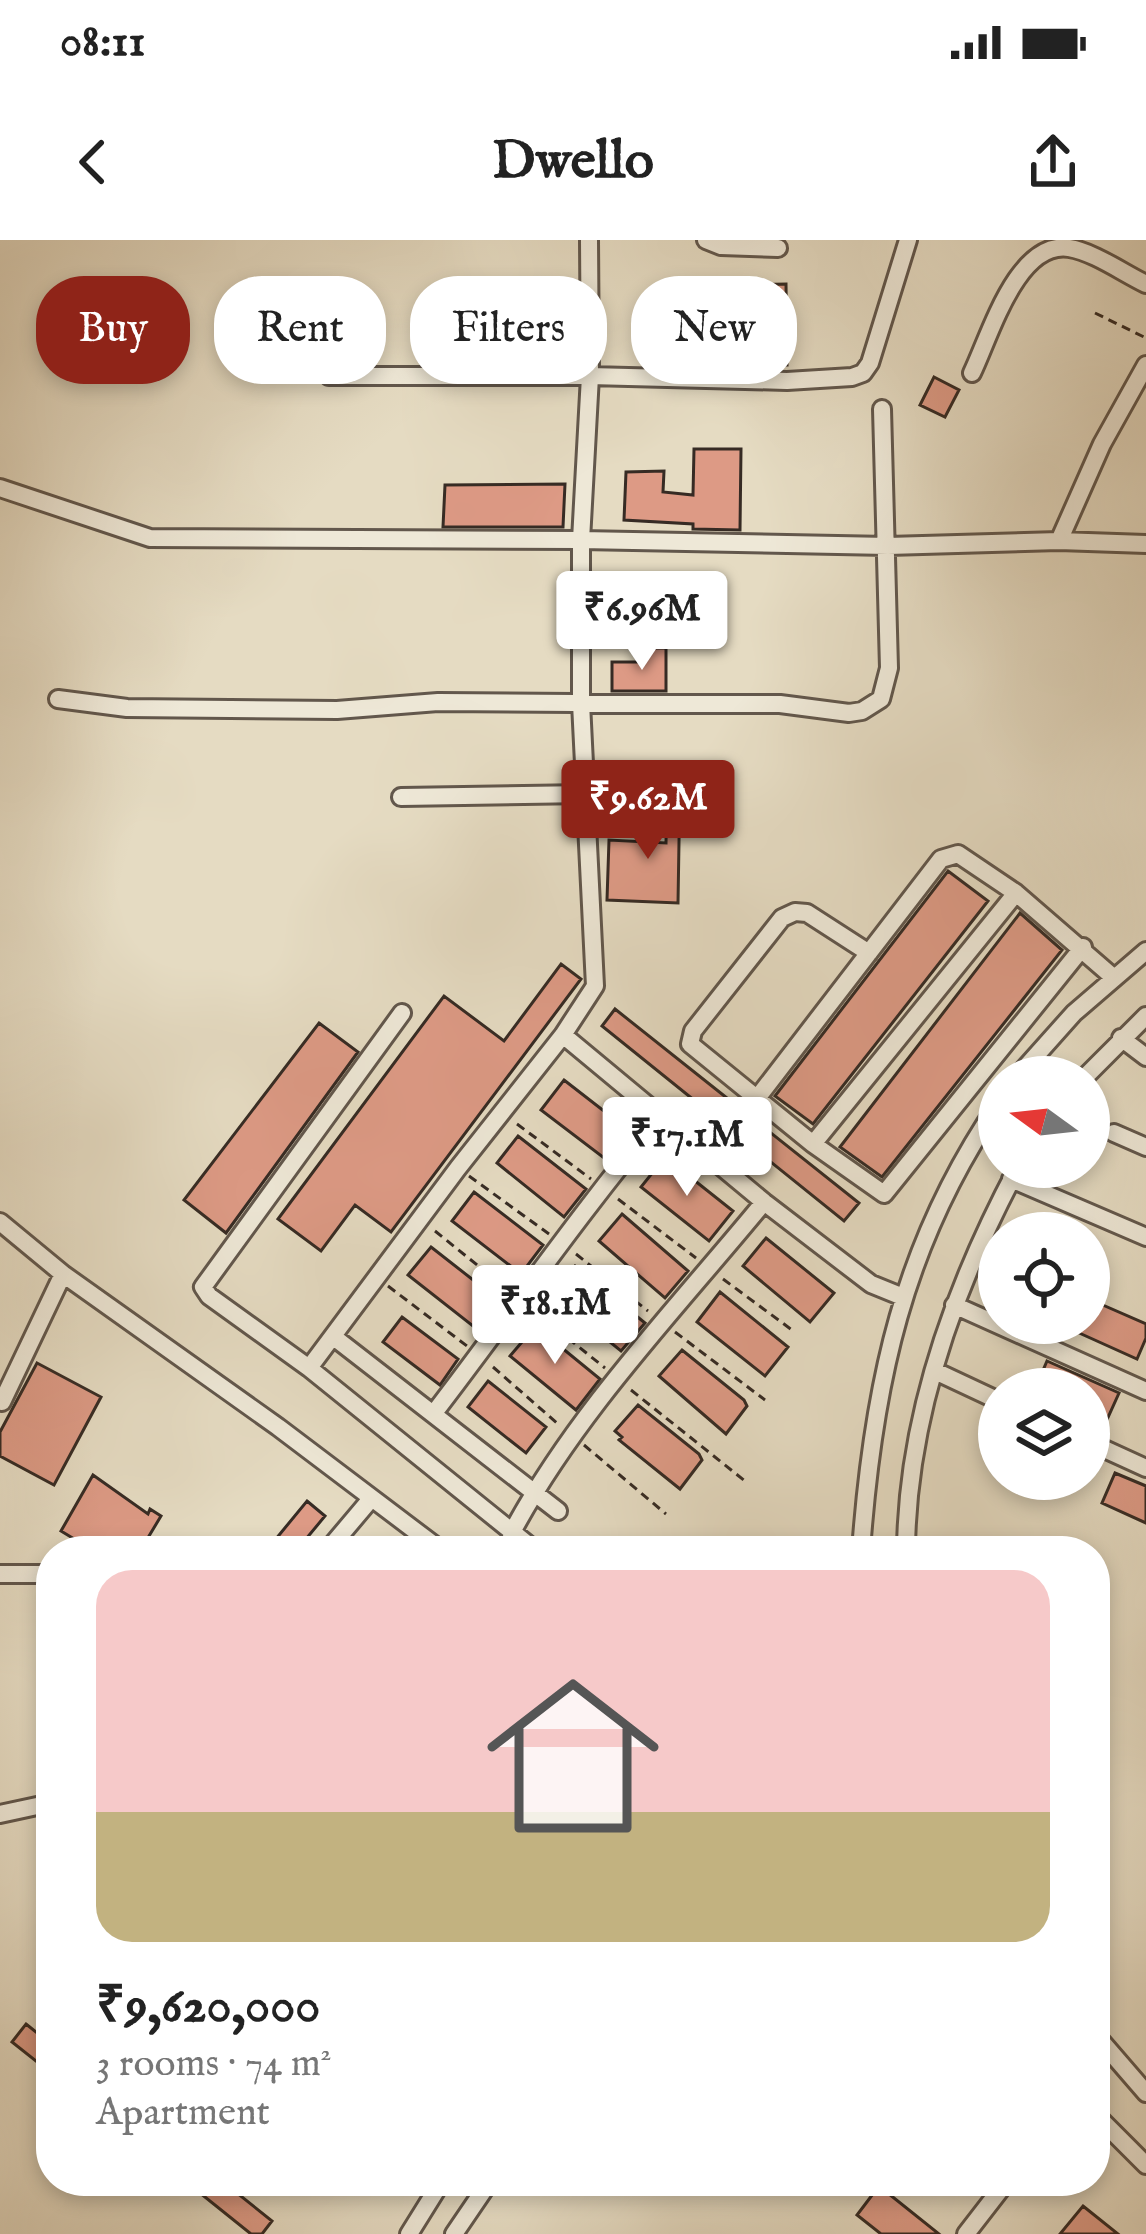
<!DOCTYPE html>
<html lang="en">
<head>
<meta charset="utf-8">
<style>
  body { margin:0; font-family:"IM FELL English",serif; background:#f6f6f6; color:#222; height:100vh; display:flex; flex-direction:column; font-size:45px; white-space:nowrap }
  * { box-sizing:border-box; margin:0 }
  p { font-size:39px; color:#767676 }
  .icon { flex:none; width:66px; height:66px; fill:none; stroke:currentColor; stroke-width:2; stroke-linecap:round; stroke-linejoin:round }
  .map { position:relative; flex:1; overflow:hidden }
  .sheet { position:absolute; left:36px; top:1296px; width:1074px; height:660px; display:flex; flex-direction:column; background:#fff; border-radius:48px; box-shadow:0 6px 18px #0003 }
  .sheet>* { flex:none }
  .top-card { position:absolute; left:36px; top:36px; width:1074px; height:108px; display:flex; gap:24px }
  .needle { width:78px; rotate:285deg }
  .fabs { position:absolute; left:978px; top:816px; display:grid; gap:24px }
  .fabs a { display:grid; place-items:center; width:132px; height:132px; border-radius:50%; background:#fff; box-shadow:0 6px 18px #0003; font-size:60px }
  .price { position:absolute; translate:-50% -102px; padding:0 27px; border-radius:12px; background:#fff; color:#222; font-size:39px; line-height:78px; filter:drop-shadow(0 3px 6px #0008) }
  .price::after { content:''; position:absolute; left:50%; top:72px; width:36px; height:27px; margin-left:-18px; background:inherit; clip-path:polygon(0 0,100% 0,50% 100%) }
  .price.active { background:#8f2418; color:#fff }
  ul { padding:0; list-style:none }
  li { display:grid; align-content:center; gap:24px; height:636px; padding:0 60px }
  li+li { border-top:3px solid #e0e0e0 }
  li span { display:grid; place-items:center; height:372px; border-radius:36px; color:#555 }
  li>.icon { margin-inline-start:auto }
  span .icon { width:216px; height:216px; fill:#fffc; stroke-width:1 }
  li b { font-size:51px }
  .chip { padding:0 42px; border-radius:48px; background:#fff; box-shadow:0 6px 18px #0003; font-size:42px; line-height:108px }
  .chip.active { background:#8f2418; color:#fff }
  .status { display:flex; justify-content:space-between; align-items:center; height:84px; padding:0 60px; background:#fff; direction:ltr }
  .status svg { height:33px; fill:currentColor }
  header { display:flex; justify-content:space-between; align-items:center; height:156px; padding:0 60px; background:#fff; font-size:54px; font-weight:700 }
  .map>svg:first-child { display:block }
  .building { fill:#dd9a85; stroke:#362b24; stroke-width:3 }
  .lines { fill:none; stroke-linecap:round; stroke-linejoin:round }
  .minor-casing { stroke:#62574c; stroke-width:22 }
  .path { stroke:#362b24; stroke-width:3; stroke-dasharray:9 6; stroke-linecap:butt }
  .minor { stroke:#eee8d7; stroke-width:16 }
</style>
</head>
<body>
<div class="status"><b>08:11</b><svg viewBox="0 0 49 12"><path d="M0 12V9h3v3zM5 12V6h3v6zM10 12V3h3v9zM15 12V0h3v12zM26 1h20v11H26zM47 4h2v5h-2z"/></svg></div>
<header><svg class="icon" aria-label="back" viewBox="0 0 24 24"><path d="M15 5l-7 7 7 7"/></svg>Dwello<svg class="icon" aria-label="share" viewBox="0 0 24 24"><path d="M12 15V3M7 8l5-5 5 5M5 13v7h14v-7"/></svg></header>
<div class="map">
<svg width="1146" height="1994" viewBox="0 0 1146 1994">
  <rect width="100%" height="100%" fill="#e5dbc2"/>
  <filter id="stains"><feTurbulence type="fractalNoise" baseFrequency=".00167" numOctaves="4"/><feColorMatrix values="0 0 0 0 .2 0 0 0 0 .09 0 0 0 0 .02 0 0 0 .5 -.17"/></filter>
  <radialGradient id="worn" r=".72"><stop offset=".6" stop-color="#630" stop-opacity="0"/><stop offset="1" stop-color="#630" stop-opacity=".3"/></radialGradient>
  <path class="building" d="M786 44 787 125H741V45Z
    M488 78 563 82 560 123 485 120Z
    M934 137 959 150 945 177 920 165Z
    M694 209H741L740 290 693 289V284L624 280 626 232 664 231 663 252 693 255Z
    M565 244 563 287H443L445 245Z
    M642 408H666V451H612V422H642Z
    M667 541H680L678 663 607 660 609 600 666 603Z
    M948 631 988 661 813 884 775 856Z
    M1020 673 1062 710 882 937 840 907Z
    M561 724 581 739 391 992 355 965 321 1011 278 979 444 756 504 801Z
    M615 769 859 963 844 981 602 786Z
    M319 783 358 812 226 993 184 960Z
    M564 840 631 892 608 921 541 870Z
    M518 896 586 949 564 977 497 923Z
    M665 917 733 971 709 1001 641 947Z
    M474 952 543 1005 521 1034 452 981Z
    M622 974 688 1031 665 1058 599 1001Z
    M766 998 834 1053 810 1082 743 1026Z
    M431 1007 500 1061 478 1090 408 1035Z
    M575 1026 645 1083 621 1111 552 1055Z
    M720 1052 788 1107 765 1136 697 1082Z
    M1089 1059 1146 1084V1098L1137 1119 1057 1083H1089Z
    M402 1077 458 1119 440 1145 383 1102Z
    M539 1082 555 1094 551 1099 600 1139 576 1170 510 1116Z
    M682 1110 744 1160 747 1166 726 1194 659 1136Z
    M1047 1121 1119 1153 1105 1184 1089 1177V1149H1035Z
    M37 1123 101 1157 54 1245 0 1216V1192Z
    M488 1141 546 1187 526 1213 468 1167Z
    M638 1165 699 1214 702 1220 680 1249 619 1200 622 1197 615 1191Z
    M1115 1233 1146 1246V1283L1102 1263Z
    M93 1235 148 1274 150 1269 161 1276 140 1311H94L61 1291Z
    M307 1261 325 1276 296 1311H266Z
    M26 1784 51 1804V1833L12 1802Z
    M185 1941H222L272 1981 262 1994H251Z
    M879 1946 939 1994H881L857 1975Z
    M1083 1966 1118 1994H1060Z"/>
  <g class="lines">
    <g class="minor-casing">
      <path id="minor" d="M706 0 721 6 778 8
        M972 133C990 96 1017 0 1069 8 1094 12 1123 33 1146 44
        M329 136H590L787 141 852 137 863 133 870 123 908 0
        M0 248 150 298 581 300 888 306 1059 301 1146 304
        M1059 301 1102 204 1146 125
        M58 459 127 468 337 470 438 462 708 464H780L849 473 862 471 881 459 889 428 882 169
        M401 557 586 554
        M869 713 807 673 795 672 782 678 693 791 690 804 813 904 884 954 1083 707
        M402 773 203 1047 209 1056 309 1128 536 1311
        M563 795 764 962 871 1044 903 1057
        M1121 798 1146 817
        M1017 837 1074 773 1146 711
        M1085 837 1146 776
        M758 857 941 619 958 614 1016 653 1113 737
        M1114 893 1146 907
        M813 904 1016 653
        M1011 939 1146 997
        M0 982 63 1034 278 1187 442 1311
        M954 1065 1146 1151
        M335 1098 558 1271
        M309 1128 458 928 563 795 595 746 581 463V300L590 136 589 0
        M935 1131 999 1161
        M2 1162 63 1034
        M434 1173C510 1074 581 971 661 876
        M1089 1202 1146 1228
        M511 1294C576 1172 677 1068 764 962
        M327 1311 370 1260
        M861 1311C873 1144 903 1003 999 863
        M906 1311C907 1176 955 1045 1018 927
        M0 1334H51
        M0 1574 51 1563
        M1095 1794 1146 1853
        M1095 1874 1146 1925
        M409 1994 442 1941
        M454 1994 490 1941
        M966 1994 1007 1941"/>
    </g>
    <path class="path" d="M1095 73 1146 98
      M517 884 591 939
      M469 936 549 994
      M618 959 696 1018
      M435 991 507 1049
      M576 1014 648 1071
      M723 1039 792 1090
      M388 1046 467 1106
      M533 1070 605 1128
      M675 1092 765 1160
      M493 1127 558 1184
      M631 1150 745 1241
      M584 1205 666 1274"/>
    <use href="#minor" class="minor"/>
  </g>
  <rect width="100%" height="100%" filter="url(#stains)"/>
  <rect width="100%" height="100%" fill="url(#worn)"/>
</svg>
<div class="fabs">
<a><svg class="needle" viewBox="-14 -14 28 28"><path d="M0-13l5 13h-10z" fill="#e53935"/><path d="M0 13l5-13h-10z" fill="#767676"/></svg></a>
<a><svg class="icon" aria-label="locate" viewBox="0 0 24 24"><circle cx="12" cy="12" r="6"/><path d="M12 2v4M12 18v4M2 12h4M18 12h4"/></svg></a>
<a><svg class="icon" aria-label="layers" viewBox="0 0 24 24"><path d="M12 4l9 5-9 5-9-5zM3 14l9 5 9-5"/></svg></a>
</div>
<b class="price" style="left:642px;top:433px">₹6.96M</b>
<b class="price active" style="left:648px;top:622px">₹9.62M</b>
<b class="price" style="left:687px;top:959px">₹17.1M</b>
<b class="price" style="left:555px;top:1127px">₹18.1M</b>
<div class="top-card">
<a class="chip active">Buy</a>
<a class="chip">Rent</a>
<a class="chip">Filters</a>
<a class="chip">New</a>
</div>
<section class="sheet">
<ul>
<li><span style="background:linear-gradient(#f6c9c9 65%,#c2b280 0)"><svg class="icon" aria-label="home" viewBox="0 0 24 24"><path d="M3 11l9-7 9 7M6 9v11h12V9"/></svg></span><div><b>₹9,620,000</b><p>3 rooms · 74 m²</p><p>Apartment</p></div></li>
</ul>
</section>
</div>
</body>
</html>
